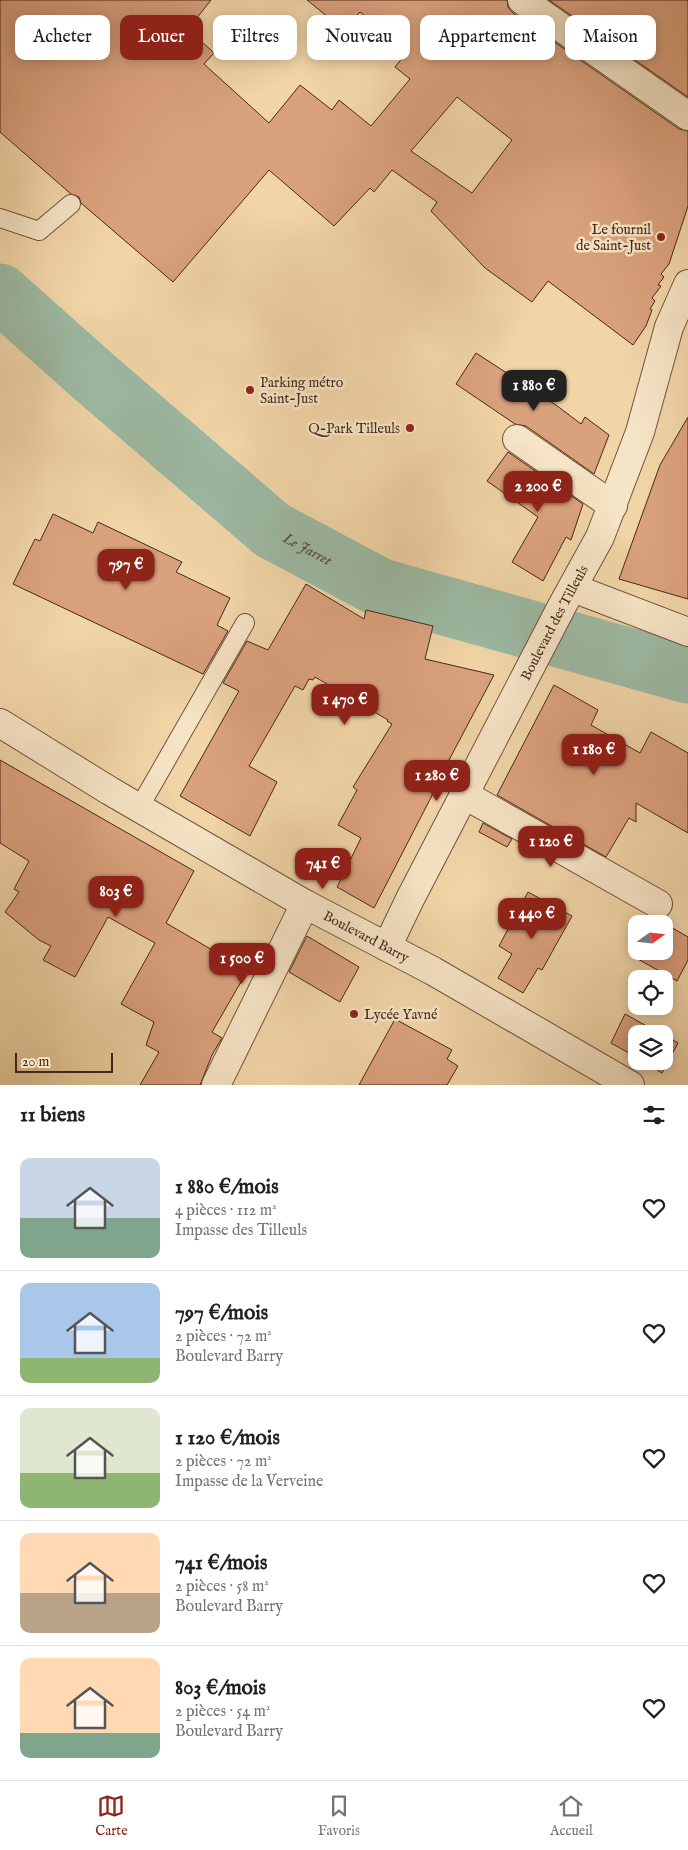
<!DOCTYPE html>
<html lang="fr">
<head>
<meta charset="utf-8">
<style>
  body { margin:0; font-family:"IM FELL English",serif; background:#f6f6f6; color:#202124; height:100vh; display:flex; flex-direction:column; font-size:19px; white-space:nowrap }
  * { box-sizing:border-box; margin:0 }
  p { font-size:16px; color:#757577 }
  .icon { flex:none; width:28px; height:28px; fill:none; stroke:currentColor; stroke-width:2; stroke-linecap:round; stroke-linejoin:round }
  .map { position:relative; height:1085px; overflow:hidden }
  .details { display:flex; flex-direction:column; background:#fff; flex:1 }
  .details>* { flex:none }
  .guide { position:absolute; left:15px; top:15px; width:659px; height:45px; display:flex; gap:10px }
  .needle { width:32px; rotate:75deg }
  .controls { position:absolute; left:628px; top:915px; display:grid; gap:10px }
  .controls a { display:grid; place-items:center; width:45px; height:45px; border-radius:10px; background:#fff; box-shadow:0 2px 12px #0003; font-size:25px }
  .scale { position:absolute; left:15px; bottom:12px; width:98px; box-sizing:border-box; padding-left:5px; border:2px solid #48271a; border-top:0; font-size:14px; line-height:18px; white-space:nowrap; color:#48271a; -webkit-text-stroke:4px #f6e4c6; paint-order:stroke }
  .price { position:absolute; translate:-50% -42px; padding:0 11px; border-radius:10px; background:#8f2418; color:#fff; font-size:16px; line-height:32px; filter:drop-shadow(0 1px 2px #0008) }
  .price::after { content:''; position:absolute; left:50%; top:30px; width:15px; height:11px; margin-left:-8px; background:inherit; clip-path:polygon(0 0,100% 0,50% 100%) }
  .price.selected { background:#222; color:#fff }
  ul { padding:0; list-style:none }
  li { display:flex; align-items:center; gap:15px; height:125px; padding:0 20px }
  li+li { border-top:1px solid #e0e0e0 }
  li span { display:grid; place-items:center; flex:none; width:140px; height:100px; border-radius:10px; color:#555 }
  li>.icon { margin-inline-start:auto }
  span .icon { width:60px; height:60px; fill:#fffc; stroke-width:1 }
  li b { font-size:21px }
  h2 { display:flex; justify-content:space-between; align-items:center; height:60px; padding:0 20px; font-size:21px }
  .pill { padding:0 18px; border-radius:10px; background:#fff; box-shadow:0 2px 12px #0003; font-size:18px; line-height:45px }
  .pill.selected { background:#8f2418; color:#fff }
  .menu { display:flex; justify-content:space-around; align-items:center; height:70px; border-top:1px solid #e0e0e0; background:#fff; font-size:14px; color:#757577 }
  .menu a { display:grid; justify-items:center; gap:2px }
  .menu .selected { color:#8f2418 }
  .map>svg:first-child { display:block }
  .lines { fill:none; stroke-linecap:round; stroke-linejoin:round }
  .river { stroke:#9cb9a3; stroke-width:59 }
  .building { fill:#daa17d; stroke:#48271a; fill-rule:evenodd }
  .service-casing { stroke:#72523d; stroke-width:20 }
  .minor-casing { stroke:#72523d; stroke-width:30 }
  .tertiary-casing { stroke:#72523d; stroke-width:30 }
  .service { stroke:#f6e4c6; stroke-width:18 }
  .minor { stroke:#f6e4c6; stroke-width:28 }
  .tertiary { stroke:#f6e4c6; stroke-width:28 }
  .poi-dot { fill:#8f2418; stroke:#f6e4c6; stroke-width:2 }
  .labels { text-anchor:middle; stroke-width:5; stroke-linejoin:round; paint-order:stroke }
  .poi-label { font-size:14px; fill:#48271a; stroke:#f6e4c6; text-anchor:end }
  .street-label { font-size:14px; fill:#48271a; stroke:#f6e4c6 }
  .water-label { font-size:15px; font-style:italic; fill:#5d4c3c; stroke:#f6e4c6 }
</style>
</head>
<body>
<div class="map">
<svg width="688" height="1085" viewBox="0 0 688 1085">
  <rect width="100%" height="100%" fill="#f1d5a7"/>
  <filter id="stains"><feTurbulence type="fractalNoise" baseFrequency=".004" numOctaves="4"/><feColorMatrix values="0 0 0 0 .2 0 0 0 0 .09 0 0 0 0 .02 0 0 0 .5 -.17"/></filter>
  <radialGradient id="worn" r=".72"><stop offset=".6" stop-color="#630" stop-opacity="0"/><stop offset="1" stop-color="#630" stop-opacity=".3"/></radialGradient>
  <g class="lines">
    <path class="river" id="s1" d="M0 293 93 376 272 530 381 588 688 674"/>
  </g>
  <path class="building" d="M0 0H211L188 29 214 53 204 64 269 123 300 85 332 110 339 100 371 126 410 79 395 67 408 51 360 12 344 30 307 0H507L508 7 513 13 679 129 688 131V206L669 264 661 274 664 277 658 285 661 286 652 298 655 301 650 309 652 310 646 326 633 345 548 281 532 302 485 268 431 211 437 202 392 170 374 192 370 188 334 226 269 170 173 282 81 203 79 197 71 194 0 132ZM457 97 512 140 472 193 411 151Z
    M549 0H688V97Z
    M476 353 556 405 581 424 585 417 609 435 594 474 526 426 515 424 456 384Z
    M688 417V599L619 579 660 465Z
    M508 452 583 504 571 540 566 537 543 581 512 562 538 517 487 481Z
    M53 514 93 533 98 522 182 562 176 572 230 598 217 625 228 631 203 674 13 584 35 539 40 541Z
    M306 584 364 619 366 610 433 626 425 659 494 675 440 777 441 778 374 908 337 887 361 838 338 825 357 790 353 787 392 724 387 721 388 720 315 677 313 680 309 679 303 690 295 686 249 766 277 782 250 836 180 796 239 691 223 683 247 641 268 650Z
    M554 685 598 710 591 725 640 753 651 732 688 753V833L636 803V822L629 818 606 857 497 795Z
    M0 760 194 871 166 923 226 958 223 963 245 975 212 1032 222 1038 212 1055 200 1085H140L159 1052 146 1045 154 1022 121 1004 155 943 108 917 75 977 43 960 51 946 39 940 5 912 19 892 14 889 29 861 0 843Z
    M483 823 512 839 507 847 479 832Z
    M528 892 572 916 542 970 538 968 523 993 498 978 512 954 499 946Z
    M649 917 657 919 688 937V960L677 981 629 954 636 941V951H664V924H646Z
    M307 936 359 967 340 1002 289 972Z
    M625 1014 661 1034H636V1057L611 1043Z
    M395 1019 452 1050 447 1059 458 1066 447 1085H359Z
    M664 1035 678 1043 662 1073 643 1061H664Z"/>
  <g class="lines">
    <g class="service-casing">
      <path id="service" d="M0 218 39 231 71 204
        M139 808 245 623"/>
    </g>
    <g class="minor-casing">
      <g id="minor">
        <path d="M517 439 613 506"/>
        <path d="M573 588 688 632"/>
        <path id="s2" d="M0 723 110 791 305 904 433 971 630 1085"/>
        <path d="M465 795 658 904"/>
        <path id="s3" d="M387 947 410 899 562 606 600 537 640 432 669 327 688 284"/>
        <path d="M216 1085 305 904"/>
      </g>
    </g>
    <g class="tertiary-casing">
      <path id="tertiary" d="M522 0 688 116"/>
    </g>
    <use href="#service" class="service"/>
    <use href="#minor" class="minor"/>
    <use href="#tertiary" class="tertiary"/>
  </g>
  <g class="poi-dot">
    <circle cx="661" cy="237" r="5"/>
    <circle cx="250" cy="390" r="5"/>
    <circle cx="410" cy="428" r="5"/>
    <circle cx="354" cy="1014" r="5"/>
  </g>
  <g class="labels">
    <g class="poi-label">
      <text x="651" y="234">Le fournil<tspan x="651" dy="16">de Saint-Just</tspan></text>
      <text x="260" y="387" text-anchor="start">Parking métro<tspan x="260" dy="16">Saint-Just</tspan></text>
      <text x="400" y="433">Q-Park Tilleuls</text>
      <text x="364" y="1019" text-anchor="start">Lycée Yavné</text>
    </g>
    <g class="street-label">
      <text dy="5" stroke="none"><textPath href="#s3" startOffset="365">Boulevard des Tilleuls</textPath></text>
      <text dy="5" stroke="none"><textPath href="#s2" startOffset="424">Boulevard Barry</textPath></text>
    </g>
    <g class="water-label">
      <text dy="5" stroke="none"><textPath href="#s1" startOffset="401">Le Jarret</textPath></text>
    </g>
  </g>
  <rect width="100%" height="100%" filter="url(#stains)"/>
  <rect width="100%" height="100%" fill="url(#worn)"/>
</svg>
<div class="controls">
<a><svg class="needle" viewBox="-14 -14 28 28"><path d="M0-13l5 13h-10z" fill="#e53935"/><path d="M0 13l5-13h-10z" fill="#757577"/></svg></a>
<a><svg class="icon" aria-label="locate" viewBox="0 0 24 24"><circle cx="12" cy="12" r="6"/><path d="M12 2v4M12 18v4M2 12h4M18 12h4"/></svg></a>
<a><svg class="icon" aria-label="layers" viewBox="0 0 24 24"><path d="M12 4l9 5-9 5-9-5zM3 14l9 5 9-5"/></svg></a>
</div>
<div class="scale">20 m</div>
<b class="price selected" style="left:534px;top:412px">1 880 €</b>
<b class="price" style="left:538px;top:513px">2 200 €</b>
<b class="price" style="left:126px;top:591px">797 €</b>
<b class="price" style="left:345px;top:726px">1 470 €</b>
<b class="price" style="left:594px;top:776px">1 180 €</b>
<b class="price" style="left:437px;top:802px">1 280 €</b>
<b class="price" style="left:551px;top:868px">1 120 €</b>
<b class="price" style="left:323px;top:890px">741 €</b>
<b class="price" style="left:116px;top:918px">803 €</b>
<b class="price" style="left:532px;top:940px">1 440 €</b>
<b class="price" style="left:242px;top:985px">1 500 €</b>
<div class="guide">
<a class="pill">Acheter</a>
<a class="pill selected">Louer</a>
<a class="pill">Filtres</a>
<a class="pill">Nouveau</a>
<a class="pill">Appartement</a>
<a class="pill">Maison</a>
</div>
</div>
<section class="details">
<h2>11 biens<svg class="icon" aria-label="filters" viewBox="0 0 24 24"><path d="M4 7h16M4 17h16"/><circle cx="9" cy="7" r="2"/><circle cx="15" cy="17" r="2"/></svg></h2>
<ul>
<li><span style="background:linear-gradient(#c9d6e8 60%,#7fa58c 0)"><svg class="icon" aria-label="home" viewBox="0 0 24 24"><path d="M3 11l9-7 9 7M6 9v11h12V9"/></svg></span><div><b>1 880 €/mois</b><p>4 pièces · 112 m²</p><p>Impasse des Tilleuls</p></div><svg class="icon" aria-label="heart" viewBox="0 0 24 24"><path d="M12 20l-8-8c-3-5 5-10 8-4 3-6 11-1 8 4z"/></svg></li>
<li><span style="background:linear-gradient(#a9c7e8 75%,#8fb573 0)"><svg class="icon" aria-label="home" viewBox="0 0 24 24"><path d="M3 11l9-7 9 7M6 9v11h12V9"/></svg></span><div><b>797 €/mois</b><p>2 pièces · 72 m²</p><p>Boulevard Barry</p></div><svg class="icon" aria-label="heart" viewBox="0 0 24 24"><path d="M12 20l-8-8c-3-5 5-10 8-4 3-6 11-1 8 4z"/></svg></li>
<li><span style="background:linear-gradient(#dfe7d0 65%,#8fb573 0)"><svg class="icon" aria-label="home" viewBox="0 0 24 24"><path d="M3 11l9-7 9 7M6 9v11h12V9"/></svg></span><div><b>1 120 €/mois</b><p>2 pièces · 72 m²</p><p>Impasse de la Verveine</p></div><svg class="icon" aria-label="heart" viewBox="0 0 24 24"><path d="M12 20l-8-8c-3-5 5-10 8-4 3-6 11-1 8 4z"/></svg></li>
<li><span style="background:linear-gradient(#ffd9b3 60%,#b9a48a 0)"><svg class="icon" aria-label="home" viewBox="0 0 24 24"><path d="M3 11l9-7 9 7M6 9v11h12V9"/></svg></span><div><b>741 €/mois</b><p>2 pièces · 58 m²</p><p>Boulevard Barry</p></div><svg class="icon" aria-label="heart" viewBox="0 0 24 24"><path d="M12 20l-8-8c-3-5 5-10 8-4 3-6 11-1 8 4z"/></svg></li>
<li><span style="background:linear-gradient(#ffd9b3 75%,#7fa58c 0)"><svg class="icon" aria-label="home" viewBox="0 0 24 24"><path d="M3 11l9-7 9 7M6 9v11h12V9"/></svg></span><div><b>803 €/mois</b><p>2 pièces · 54 m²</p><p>Boulevard Barry</p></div><svg class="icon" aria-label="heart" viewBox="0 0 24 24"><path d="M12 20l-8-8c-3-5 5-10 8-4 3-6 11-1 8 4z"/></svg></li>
</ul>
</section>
<nav class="menu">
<a class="selected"><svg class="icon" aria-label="map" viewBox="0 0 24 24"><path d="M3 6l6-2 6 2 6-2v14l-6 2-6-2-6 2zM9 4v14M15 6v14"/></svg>Carte</a>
<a><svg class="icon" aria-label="saved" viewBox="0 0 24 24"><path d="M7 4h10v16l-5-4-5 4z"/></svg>Favoris</a>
<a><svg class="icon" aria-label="home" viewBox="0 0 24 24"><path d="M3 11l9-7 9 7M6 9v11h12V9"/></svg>Accueil</a>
</nav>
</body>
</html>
